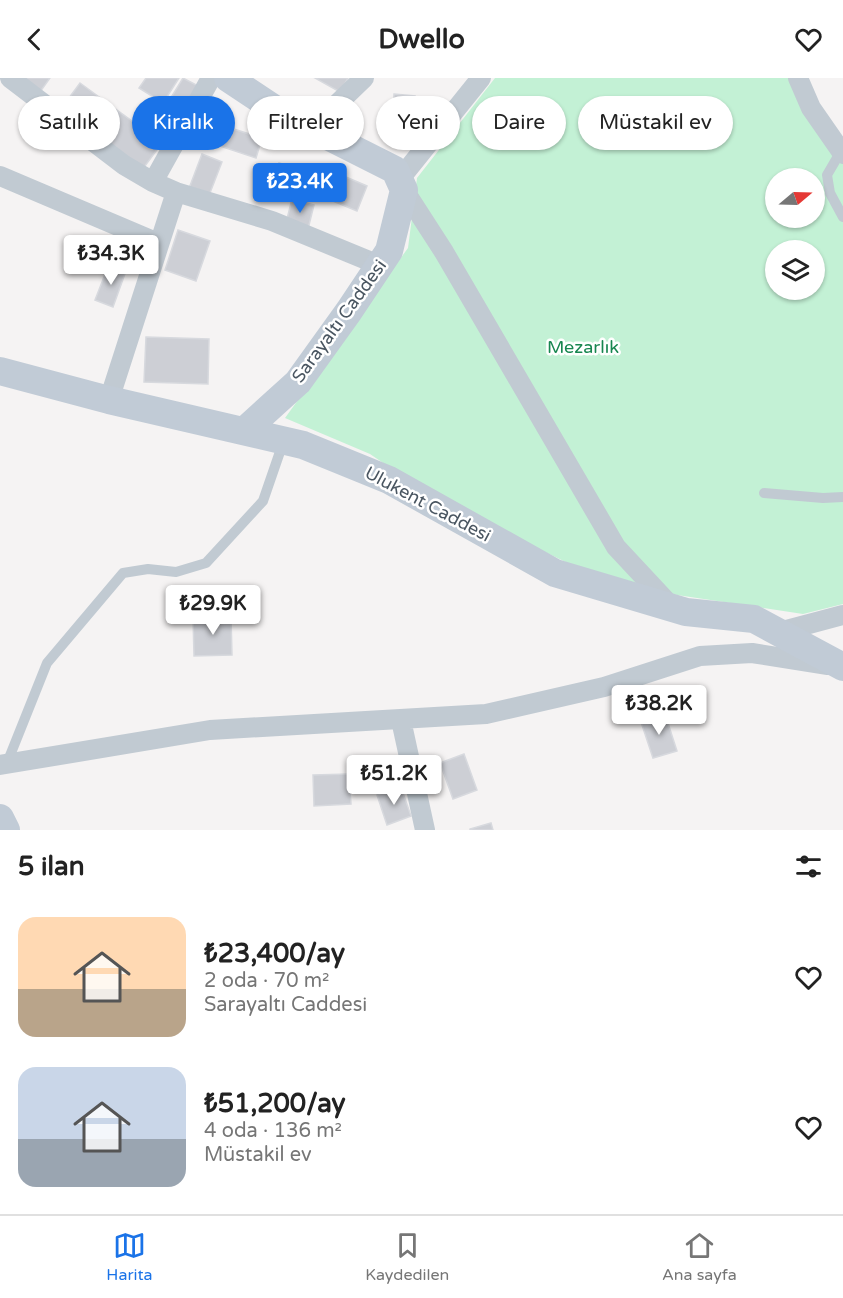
<!DOCTYPE html>
<html lang="tr">
<head>
<meta charset="utf-8">
<style>
  body { margin:0; font-family:"Varela Round",sans-serif; background:#f2f2f2; color:#222; height:100vh; display:flex; flex-direction:column; font-size:22px; white-space:nowrap }
  * { box-sizing:border-box; margin:0 }
  p { font-size:20px; color:#767676 }
  .icon { flex:none; width:33px; height:33px; fill:none; stroke:currentColor; stroke-width:2; stroke-linecap:round; stroke-linejoin:round }
  .map { position:relative; height:752px; overflow:hidden }
  .sheet { display:flex; flex-direction:column; background:#fff; flex:1 }
  .sheet>* { flex:none }
  .guide { position:absolute; left:18px; top:18px; width:807px; height:54px; display:flex; gap:12px }
  .needle { width:39px; rotate:71deg }
  .buttons { position:absolute; left:765px; top:90px; display:grid; gap:12px }
  .buttons a { display:grid; place-items:center; width:60px; height:60px; border-radius:50%; background:#fff; box-shadow:0 2px 4px #0004; font-size:30px }
  .price { position:absolute; translate:-50% -51px; padding:0 14px; border-radius:6px; background:#fff; color:#222; font-size:20px; line-height:39px; filter:drop-shadow(0 2px 3px #0008) }
  .price::after { content:''; position:absolute; left:50%; top:36px; width:18px; height:14px; margin-left:-9px; background:inherit; clip-path:polygon(0 0,100% 0,50% 100%) }
  .price.active { background:#1a73e8; color:#fff }
  ul { padding:0; list-style:none }
  li { display:flex; align-items:center; gap:18px; height:150px; padding:0 18px }
  li span { display:grid; place-items:center; flex:none; width:168px; height:120px; border-radius:18px; color:#555 }
  li>.icon { margin-inline-start:auto }
  span .icon { width:72px; height:72px; fill:#fffc; stroke-width:1 }
  li b { font-size:26px }
  h2 { display:flex; justify-content:space-between; align-items:center; height:72px; padding:0 18px; font-size:26px }
  .chip { padding:0 21px; border-radius:27px; background:#fff; box-shadow:0 2px 4px #0004; font-size:21px; line-height:54px }
  .chip.active { background:#1a73e8; color:#fff }
  header { display:flex; justify-content:space-between; align-items:center; height:78px; padding:0 18px; background:#fff; font-size:27px; font-weight:800 }
  .dock { display:flex; justify-content:space-around; align-items:center; height:84px; border-top:2px solid #e0e0e0; background:#fff; font-size:16px; color:#767676 }
  .dock a { display:grid; justify-items:center; gap:3px }
  .dock .active { color:#1a73e8 }
  .map>svg:first-child { display:block }
  .green { fill:#c3f1d5; fill-rule:evenodd }
  .building { fill:#cdcfd5; stroke:#d7d9de; stroke-width:1.5 }
  .lines { fill:none; stroke-linecap:round; stroke-linejoin:round }
  .lane { stroke:#c1cad2; stroke-width:10 }
  .street { stroke:#c1cad2; stroke-width:20 }
  .secondary { stroke:#c1cbd6; stroke-width:28 }
  .labels { text-anchor:middle; stroke-width:5; stroke-linejoin:round; paint-order:stroke }
  .street-label { font-size:18px; fill:#4a5661; stroke:#fff }
  .park-label { font-size:18px; fill:#17864f; stroke:#fff }
</style>
</head>
<body>
<header><svg class="icon" aria-label="back" viewBox="0 0 24 24"><path d="M15 5l-7 7 7 7"/></svg>Dwello<svg class="icon" aria-label="heart" viewBox="0 0 24 24"><path d="M12 20l-8-8c-3-5 5-10 8-4 3-6 11-1 8 4z"/></svg></header>
<div class="map">
<svg width="843" height="752" viewBox="0 0 843 752">
  <rect width="100%" height="100%" fill="#f5f3f3"/>
  <path class="green" d="M495 0H789L843 83V526L803 536 677 517 574 488 439 423 370 376 285 340 408 170 417 100ZM776 100H814V140H776ZM776 172H814V212H776Z"/>
  <path class="building" d="M22 0H50L40 14Z
    M146 0H179L163 25 139 10Z
    M183 0 202 10 182 42 164 31Z
    M315 0H348L340 14Z
    M80 5 162 65 142 92 60 32Z
    M394 16 415 18 413 45 393 44Z
    M218 46 262 60 256 80 211 65Z
    M202 76 222 84 208 120 188 113Z
    M279 85 295 90 290 106 275 102Z
    M327 91 367 108 357 133 316 116Z
    M292 121 314 127 308 151 286 145Z
    M178 152 210 163 196 203 165 192Z
    M109 186 126 193 113 229 95 222Z
    M146 259 209 261 208 306 144 304Z
    M231 538 232 577 194 578 193 539Z
    M665 636 677 673 653 680 641 644Z
    M464 676 477 712 453 721 440 685Z
    M349 696 351 726 314 728 313 697Z
    M401 709 411 738 387 747 377 717Z
    M491 745 493 752H470V751Z"/>
  <g class="lines">
    <path class="lane" d="M841 73 827 97 830 115 843 139
      M764 415 823 420 843 419
      M7 685 47 585 123 495 148 491 176 494 206 485 263 423 283 365"/>
    <path class="street" d="M10 0 124 87 153 104 176 114 272 143 379 187
      M798 0 811 30 843 76
      M305 46 335 28 364 0
      M0 98 158 165
      M399 102 481 0
      M153 104 211 0
      M404 112 444 174 616 469 671 528
      M109 322 176 114
      M779 554 843 537
      M401 642 425 752
      M0 687 210 652 486 636 604 609 700 578 752 575 828 587"/>
    <path class="secondary" d="M228 0 276 32 395 92 404 112 389 173 349 233 298 304 244 353
      M0 293 109 322 303 367 389 402 555 495 686 534 754 541 843 589
      M0 740 6 752"/>
  </g>
  <g class="labels">
    <g class="street-label">
      <text transform="translate(339 243) rotate(-54)" y="6">Sarayaltı Caddesi</text>
      <text transform="translate(428 426) rotate(28)" y="6">Ulukent Caddesi</text>
    </g>
    <g class="park-label">
      <text x="583" y="275">Mezarlık</text>
    </g>
  </g>
</svg>
<div class="buttons">
<a><svg class="needle" viewBox="-14 -14 28 28"><path d="M0-13l5 13h-10z" fill="#e53935"/><path d="M0 13l5-13h-10z" fill="#767676"/></svg></a>
<a><svg class="icon" aria-label="layers" viewBox="0 0 24 24"><path d="M12 4l9 5-9 5-9-5zM3 14l9 5 9-5"/></svg></a>
</div>
<b class="price active" style="left:300px;top:136px">₺23.4K</b>
<b class="price" style="left:111px;top:208px">₺34.3K</b>
<b class="price" style="left:213px;top:558px">₺29.9K</b>
<b class="price" style="left:659px;top:658px">₺38.2K</b>
<b class="price" style="left:394px;top:728px">₺51.2K</b>
<div class="guide">
<a class="chip">Satılık</a>
<a class="chip active">Kiralık</a>
<a class="chip">Filtreler</a>
<a class="chip">Yeni</a>
<a class="chip">Daire</a>
<a class="chip">Müstakil ev</a>
</div>
</div>
<section class="sheet">
<h2>5 ilan<svg class="icon" aria-label="filters" viewBox="0 0 24 24"><path d="M4 7h16M4 17h16"/><circle cx="9" cy="7" r="2"/><circle cx="15" cy="17" r="2"/></svg></h2>
<ul>
<li><span style="background:linear-gradient(#ffd9b3 60%,#b9a48a 0)"><svg class="icon" aria-label="home" viewBox="0 0 24 24"><path d="M3 11l9-7 9 7M6 9v11h12V9"/></svg></span><div><b>₺23,400/ay</b><p>2 oda · 70 m²</p><p>Sarayaltı Caddesi</p></div><svg class="icon" aria-label="heart" viewBox="0 0 24 24"><path d="M12 20l-8-8c-3-5 5-10 8-4 3-6 11-1 8 4z"/></svg></li>
<li><span style="background:linear-gradient(#c9d6e8 60%,#9aa5b1 0)"><svg class="icon" aria-label="home" viewBox="0 0 24 24"><path d="M3 11l9-7 9 7M6 9v11h12V9"/></svg></span><div><b>₺51,200/ay</b><p>4 oda · 136 m²</p><p>Müstakil ev</p></div><svg class="icon" aria-label="heart" viewBox="0 0 24 24"><path d="M12 20l-8-8c-3-5 5-10 8-4 3-6 11-1 8 4z"/></svg></li>
</ul>
</section>
<nav class="dock">
<a class="active"><svg class="icon" aria-label="map" viewBox="0 0 24 24"><path d="M3 6l6-2 6 2 6-2v14l-6 2-6-2-6 2zM9 4v14M15 6v14"/></svg>Harita</a>
<a><svg class="icon" aria-label="saved" viewBox="0 0 24 24"><path d="M7 4h10v16l-5-4-5 4z"/></svg>Kaydedilen</a>
<a><svg class="icon" aria-label="home" viewBox="0 0 24 24"><path d="M3 11l9-7 9 7M6 9v11h12V9"/></svg>Ana sayfa</a>
</nav>
</body>
</html>
